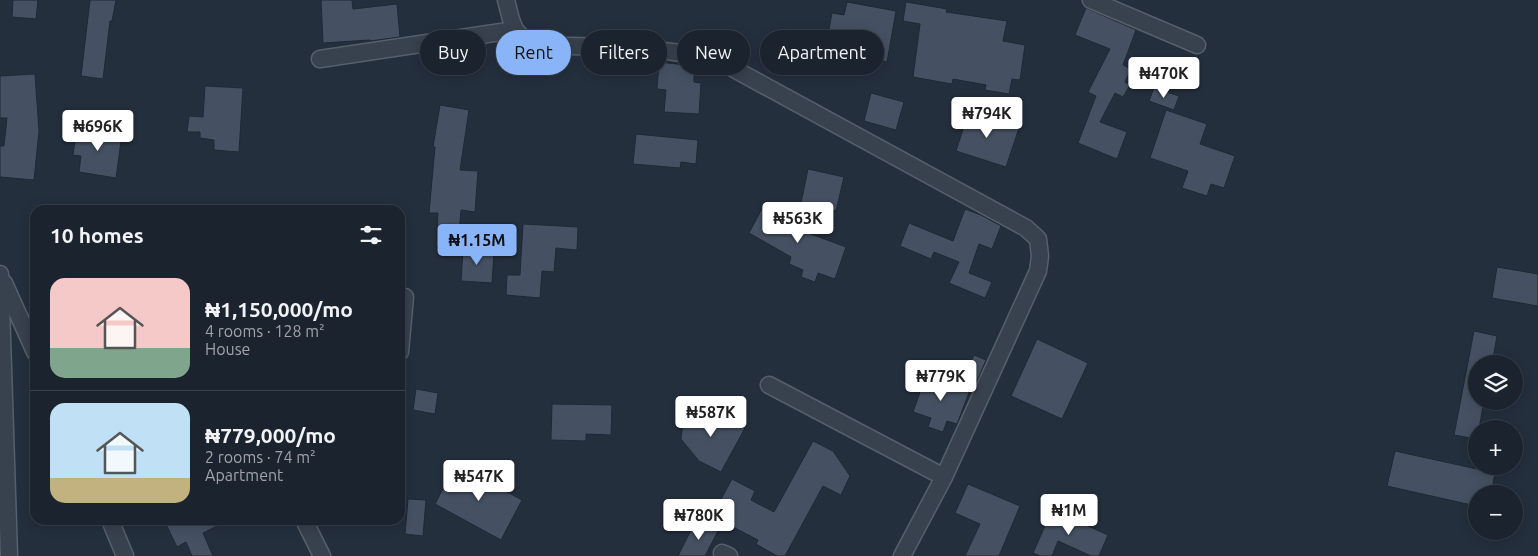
<!DOCTYPE html>
<html lang="en">
<head>
<meta charset="utf-8">
<style>
  body { margin:0; font-family:Ubuntu,sans-serif; background:#282f3a; color:#f1f3f6; height:100vh; display:flex; flex-direction:column; font-size:19px; white-space:nowrap }
  * { box-sizing:border-box; margin:0 }
  p { font-size:16px; color:#a0a4aa }
  .icon { flex:none; width:28px; height:28px; fill:none; stroke:currentColor; stroke-width:2; stroke-linecap:round; stroke-linejoin:round }
  .map { position:relative; flex:1; overflow:hidden }
  .details { position:absolute; left:30px; top:205px; width:375px; height:320px; display:flex; flex-direction:column; background:#1b232e; border-radius:15px; box-shadow:0 2px 12px #0003,0 0 0 1px #39404a }
  .details>* { flex:none }
  .hud { position:absolute; left:420px; top:30px; width:475px; height:45px; display:flex; gap:10px }
  .buttons { position:absolute; left:1468px; top:355px; display:grid; gap:10px }
  .buttons a { display:grid; place-items:center; width:55px; height:55px; border-radius:50%; background:#1b232e; box-shadow:0 2px 12px #0003,0 0 0 1px #39404a; font-size:25px }
  .price { position:absolute; translate:-50% -42px; padding:0 11px; border-radius:5px; background:#fff; color:#222; font-size:16px; line-height:32px; filter:drop-shadow(0 1px 2px #0008) }
  .price::after { content:''; position:absolute; left:50%; top:30px; width:15px; height:11px; margin-left:-8px; background:inherit; clip-path:polygon(0 0,100% 0,50% 100%) }
  .price.active { background:#8ab4f8; color:#111 }
  ul { padding:0; list-style:none }
  li { display:flex; align-items:center; gap:15px; height:125px; padding:0 20px }
  li+li { border-top:1px solid #39404a }
  li span { display:grid; place-items:center; flex:none; width:140px; height:100px; border-radius:15px; color:#555 }
  li>.icon { margin-inline-start:auto }
  span .icon { width:60px; height:60px; fill:#fffc; stroke-width:1 }
  li b { font-size:21px }
  h2 { display:flex; justify-content:space-between; align-items:center; height:60px; padding:0 20px; font-size:21px }
  .chip { padding:0 18px; border-radius:22px; background:#1b232e; box-shadow:0 2px 12px #0003,0 0 0 1px #39404a; font-size:18px; line-height:45px }
  .chip.active { background:#8ab4f8; color:#111 }
  .map>svg:first-child { display:block }
  .building { fill:#455162; stroke:#1f2835 }
  .lines { fill:none; stroke-linecap:round; stroke-linejoin:round }
  .minor-casing { stroke:#565f6c; stroke-width:19 }
  .minor { stroke:#38414e; stroke-width:16 }
</style>
</head>
<body>
<div class="map">
<svg width="1538" height="556" viewBox="0 0 1538 556">
  <rect width="100%" height="100%" fill="#242f3e"/>
  <path class="building" d="M13 0H38L36 19 12 17Z
    M90 0H116L112 21H110L103 79 81 76Z
    M321 0H352L353 9 397 4 400 37 370 41V40L323 43Z
    M847 2 896 11 887 62 825 51 832 13 844 15Z
    M906 2 947 9 946 12 1007 21 1003 41 1025 45 1020 80 1012 79 1009 94 985 90 986 85 953 79 952 84 913 77 920 24 903 21Z
    M1086 8 1136 30 1123 65 1131 69 1125 82 1130 85 1123 97 1115 93 1100 122 1127 132 1117 159 1078 143 1096 96 1088 92 1110 49 1075 35Z
    M659 62 694 66V82L701 83 699 114 664 112 666 90 657 89Z
    M35 74 39 131 34 180 0 177V146H4L7 118H0V76Z
    M205 86 243 88 239 152 214 150V140L200 138V132H187L189 116 203 117Z
    M1154 88 1179 96 1174 110 1149 101Z
    M871 93 904 102 896 130 864 121Z
    M440 105 469 110 460 170 478 171 475 212 461 210 458 247 436 246 438 213H429L435 147H433Z
    M1166 110 1207 124 1200 144 1235 156 1224 188 1211 184 1207 196 1182 188 1188 171 1150 158Z
    M969 111 1019 128 1006 167 956 151Z
    M86 129 122 134 116 178 79 172 81 156 73 155 76 132 86 134Z
    M636 134 698 140 696 164 681 162 680 168 633 164Z
    M808 169 844 177 836 211 801 203Z
    M766 201 794 217 789 226 846 247 835 279 818 273 815 282 801 277 803 270 789 264 791 257 749 233Z
    M965 209 981 215 1001 226 992 249 979 244 969 273 992 282 985 298 949 283 959 262 934 252 931 259 900 246 909 223 953 241Z
    M523 224 578 227 577 250 556 248 554 272 542 271 540 298 506 295 507 275H520Z
    M463 250 494 252 492 283 461 281Z
    M1497 267 1538 274V306L1492 298Z
    M1474 331 1497 336 1492 364H1476V401H1484L1479 429H1476V439L1454 435Z
    M1037 339 1088 363 1062 419 1011 396Z
    M974 355 986 360 977 381 965 376Z
    M926 375 970 390 957 424 947 421 943 432 928 427 931 418 913 412Z
    M416 389 438 393 435 414 413 410Z
    M552 404 612 405 611 435 586 434V441L551 440Z
    M684 412 726 417 745 428 721 472 699 461 681 439Z
    M813 441 833 451 850 476 841 495 823 486 785 556H777L756 544 758 540 712 516 732 479 755 491 751 500 774 512Z
    M1395 451 1495 473 1491 494H1476V506L1387 486Z
    M456 464 522 500 501 540 435 504Z
    M968 484 1020 506 999 556H965L980 524 955 513Z
    M408 499 426 500 423 536 405 534Z
    M1052 510 1108 535 1099 556H1091L1058 541 1052 556H1040L1033 553Z
    M164 520H229L203 533 213 556H192L186 542 177 547Z
    M696 520 718 531 705 556H678Z"/>
  <g class="lines">
    <g class="minor-casing">
      <path id="minor" d="M506 0C513 26 511 34 537 45 599 48 664 44 723 63L1026 228 1038 239 1040 256 1038 271 944 477 902 556
        M1091 0 1197 45
        M320 59 514 30
        M0 274 9 556
        M4 283 35 352
        M400 352 405 297
        M769 385 944 477
        M110 520 125 556
        M304 520 322 556
        M722 553 729 556"/>
    </g>
    <use href="#minor" class="minor"/>
  </g>
</svg>
<div class="buttons">
<a><svg class="icon" aria-label="layers" viewBox="0 0 24 24"><path d="M12 4l9 5-9 5-9-5zM3 14l9 5 9-5"/></svg></a>
<a>+</a>
<a>−</a>
</div>
<b class="price" style="left:1164px;top:99px">₦470K</b>
<b class="price" style="left:987px;top:139px">₦794K</b>
<b class="price" style="left:98px;top:152px">₦696K</b>
<b class="price" style="left:798px;top:244px">₦563K</b>
<b class="price active" style="left:477px;top:266px">₦1.15M</b>
<b class="price" style="left:941px;top:402px">₦779K</b>
<b class="price" style="left:711px;top:438px">₦587K</b>
<b class="price" style="left:479px;top:502px">₦547K</b>
<b class="price" style="left:1069px;top:536px">₦1M</b>
<b class="price" style="left:699px;top:541px">₦780K</b>
<div class="hud">
<a class="chip">Buy</a>
<a class="chip active">Rent</a>
<a class="chip">Filters</a>
<a class="chip">New</a>
<a class="chip">Apartment</a>
</div>
<section class="details">
<h2>10 homes<svg class="icon" aria-label="filters" viewBox="0 0 24 24"><path d="M4 7h16M4 17h16"/><circle cx="9" cy="7" r="2"/><circle cx="15" cy="17" r="2"/></svg></h2>
<ul>
<li><span style="background:linear-gradient(#f6c9c9 70%,#7fa58c 0)"><svg class="icon" aria-label="home" viewBox="0 0 24 24"><path d="M3 11l9-7 9 7M6 9v11h12V9"/></svg></span><div><b>₦1,150,000/mo</b><p>4 rooms · 128 m²</p><p>House</p></div></li>
<li><span style="background:linear-gradient(#bfe0f5 75%,#c2b280 0)"><svg class="icon" aria-label="home" viewBox="0 0 24 24"><path d="M3 11l9-7 9 7M6 9v11h12V9"/></svg></span><div><b>₦779,000/mo</b><p>2 rooms · 74 m²</p><p>Apartment</p></div></li>
</ul>
</section>
</div>
</body>
</html>
